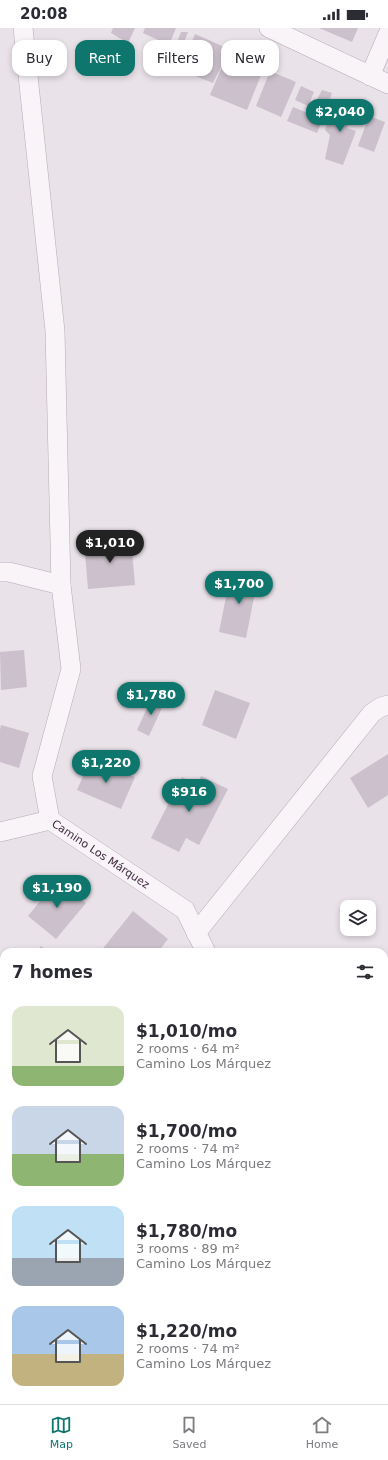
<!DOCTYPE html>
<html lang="en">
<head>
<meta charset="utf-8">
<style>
  body { margin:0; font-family:"DejaVu Sans",sans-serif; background:#f7f7f7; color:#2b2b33; height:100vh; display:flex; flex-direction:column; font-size:15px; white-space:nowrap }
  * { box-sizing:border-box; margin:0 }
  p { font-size:13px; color:#7c7c81 }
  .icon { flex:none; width:22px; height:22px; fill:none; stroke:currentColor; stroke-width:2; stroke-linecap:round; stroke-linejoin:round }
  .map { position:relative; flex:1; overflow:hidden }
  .sheet { position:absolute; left:0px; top:920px; width:388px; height:456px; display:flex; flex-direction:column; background:#fff; border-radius:12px 12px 0 0; box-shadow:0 2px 6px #0003 }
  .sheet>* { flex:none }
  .guide { position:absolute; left:12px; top:12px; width:364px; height:36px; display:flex; gap:8px }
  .tools { position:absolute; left:340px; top:872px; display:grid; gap:8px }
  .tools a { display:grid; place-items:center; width:36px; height:36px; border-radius:8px; background:#fff; box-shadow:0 2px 6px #0003; font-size:20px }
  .price { position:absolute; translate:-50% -34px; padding:0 9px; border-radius:14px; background:#0f766e; color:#fff; font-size:13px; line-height:26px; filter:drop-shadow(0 1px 2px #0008) }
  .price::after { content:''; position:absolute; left:50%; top:24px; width:12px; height:9px; margin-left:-6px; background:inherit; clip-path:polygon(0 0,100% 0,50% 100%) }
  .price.on { background:#222; color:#fff }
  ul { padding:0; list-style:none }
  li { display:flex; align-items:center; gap:12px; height:100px; padding:0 12px }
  li span { display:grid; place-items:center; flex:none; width:112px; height:80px; border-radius:12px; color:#555 }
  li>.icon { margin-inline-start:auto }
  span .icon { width:48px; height:48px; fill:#fffc; stroke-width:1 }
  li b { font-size:17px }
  h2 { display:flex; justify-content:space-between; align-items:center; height:48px; padding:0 12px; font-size:17px }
  .pill { padding:0 14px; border-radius:12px; background:#fff; box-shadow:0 2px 6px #0003; font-size:14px; line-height:36px }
  .pill.on { background:#0f766e; color:#fff }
  .status { display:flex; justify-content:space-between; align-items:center; height:28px; padding:0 20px; background:#fff; direction:ltr }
  .status svg { height:11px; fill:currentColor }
  .tabs { display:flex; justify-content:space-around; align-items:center; height:56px; border-top:1px solid #e1e1e2; background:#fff; font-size:11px; color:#7c7c81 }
  .tabs a { display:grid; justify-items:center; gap:2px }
  .tabs .on { color:#0f766e }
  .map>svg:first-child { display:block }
  .building { fill:#cbc0cb }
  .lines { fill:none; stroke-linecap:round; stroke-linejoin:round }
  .minor-casing { stroke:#b6abb6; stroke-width:20 }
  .minor { stroke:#f8f4f8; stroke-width:19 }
  .labels { text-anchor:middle; stroke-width:3.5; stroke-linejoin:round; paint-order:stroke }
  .street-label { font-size:11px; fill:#3f2c3f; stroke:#f6f2f7 }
</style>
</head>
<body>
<div class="status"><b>20:08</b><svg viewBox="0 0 49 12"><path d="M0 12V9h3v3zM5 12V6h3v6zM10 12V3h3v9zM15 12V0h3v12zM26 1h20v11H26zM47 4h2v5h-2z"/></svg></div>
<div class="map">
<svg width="388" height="1376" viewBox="0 0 388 1376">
  <rect width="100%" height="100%" fill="#e9e2e9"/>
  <path class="building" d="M113 0H135L128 15 111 5Z
    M145 0H176L169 17 143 5Z
    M319 0H358L352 14Z
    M181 4H188L181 22 175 20Z
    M195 6 265 37 247 82 210 67 225 31 213 55 180 42Z
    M270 43 296 54 281 89 256 78Z
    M301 58 314 64 308 78 295 72Z
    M322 62 332 65 323 91 317 105 287 93 293 79 323 91 312 81Z
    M336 72 355 80 347 100 356 103 343 137 325 131 330 107 325 102Z
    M369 88 385 94 374 124 358 118Z
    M131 510 135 557 88 561 84 514Z
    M231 544 258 549 246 610 219 604Z
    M24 622 27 659 1 662 0 624Z
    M215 662 250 675 236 711 202 697Z
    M153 667 165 673 149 708 137 702Z
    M1 697 29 705 19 740 0 734V702Z
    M388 726V767L368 780 350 750Z
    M91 730 135 749 121 781 77 762Z
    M201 748 228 761 199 817 186 810 179 824 151 810 182 749 197 757Z
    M57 852 86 875 56 911 28 888Z
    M133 883 168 911 158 924H100Z
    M41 918 49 924H36Z
    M384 992 388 995V1015L384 1023Z
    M388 1334V1369L384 1370V1335Z"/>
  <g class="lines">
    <g class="minor-casing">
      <g id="minor">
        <path id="s1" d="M23 0 55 303 61 557 71 641 42 748 50 792 185 882 206 924"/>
        <path d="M269 0 388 56"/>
        <path d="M370 48 388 6"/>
        <path d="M0 544H9L61 557"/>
        <path d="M0 804 50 792"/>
        <path d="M196 905 372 685 381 679 388 677"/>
        <path d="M384 1158 388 1168"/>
        <path d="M384 1309 388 1308"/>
        <path d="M142 1376 175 1372"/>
        <path d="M307 1376 310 1372"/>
      </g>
    </g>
    <use href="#minor" class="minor"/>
  </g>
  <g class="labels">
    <g class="street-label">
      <text dy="4" stroke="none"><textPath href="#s1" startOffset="860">Camino Los Márquez</textPath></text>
    </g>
  </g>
</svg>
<div class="tools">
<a><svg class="icon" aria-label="layers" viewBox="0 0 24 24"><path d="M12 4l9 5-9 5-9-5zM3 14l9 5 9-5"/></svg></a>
</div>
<b class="price" style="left:340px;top:105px">$2,040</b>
<b class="price on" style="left:110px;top:536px">$1,010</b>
<b class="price" style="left:239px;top:577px">$1,700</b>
<b class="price" style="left:151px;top:688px">$1,780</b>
<b class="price" style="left:106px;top:756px">$1,220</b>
<b class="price" style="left:189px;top:785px">$916</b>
<b class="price" style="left:57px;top:881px">$1,190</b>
<div class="guide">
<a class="pill">Buy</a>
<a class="pill on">Rent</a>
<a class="pill">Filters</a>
<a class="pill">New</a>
</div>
<section class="sheet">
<h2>7 homes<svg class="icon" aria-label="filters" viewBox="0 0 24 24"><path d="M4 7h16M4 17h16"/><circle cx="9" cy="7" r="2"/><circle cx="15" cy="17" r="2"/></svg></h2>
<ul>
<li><span style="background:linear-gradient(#dfe7d0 75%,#8fb573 0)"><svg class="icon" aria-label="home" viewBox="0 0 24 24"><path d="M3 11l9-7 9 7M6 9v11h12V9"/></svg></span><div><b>$1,010/mo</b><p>2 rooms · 64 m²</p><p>Camino Los Márquez</p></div></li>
<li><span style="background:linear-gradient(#c9d6e8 60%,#8fb573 0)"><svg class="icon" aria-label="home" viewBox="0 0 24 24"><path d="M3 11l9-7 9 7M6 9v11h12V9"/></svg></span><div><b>$1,700/mo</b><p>2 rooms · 74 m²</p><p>Camino Los Márquez</p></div></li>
<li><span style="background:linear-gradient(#bfe0f5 65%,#9aa5b1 0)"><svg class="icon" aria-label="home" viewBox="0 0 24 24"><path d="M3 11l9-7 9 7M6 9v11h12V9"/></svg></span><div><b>$1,780/mo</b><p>3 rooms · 89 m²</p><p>Camino Los Márquez</p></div></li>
<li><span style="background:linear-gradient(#a9c7e8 60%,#c2b280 0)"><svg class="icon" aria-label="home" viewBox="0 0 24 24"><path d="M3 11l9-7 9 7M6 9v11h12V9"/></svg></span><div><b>$1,220/mo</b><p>2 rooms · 74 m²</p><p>Camino Los Márquez</p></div></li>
</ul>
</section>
</div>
<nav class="tabs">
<a class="on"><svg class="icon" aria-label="map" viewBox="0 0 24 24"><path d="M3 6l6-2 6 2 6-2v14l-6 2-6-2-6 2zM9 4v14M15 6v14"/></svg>Map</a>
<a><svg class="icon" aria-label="saved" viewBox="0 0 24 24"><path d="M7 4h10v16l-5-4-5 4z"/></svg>Saved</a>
<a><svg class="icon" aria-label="home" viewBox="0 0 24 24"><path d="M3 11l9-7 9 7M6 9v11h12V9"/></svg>Home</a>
</nav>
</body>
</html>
